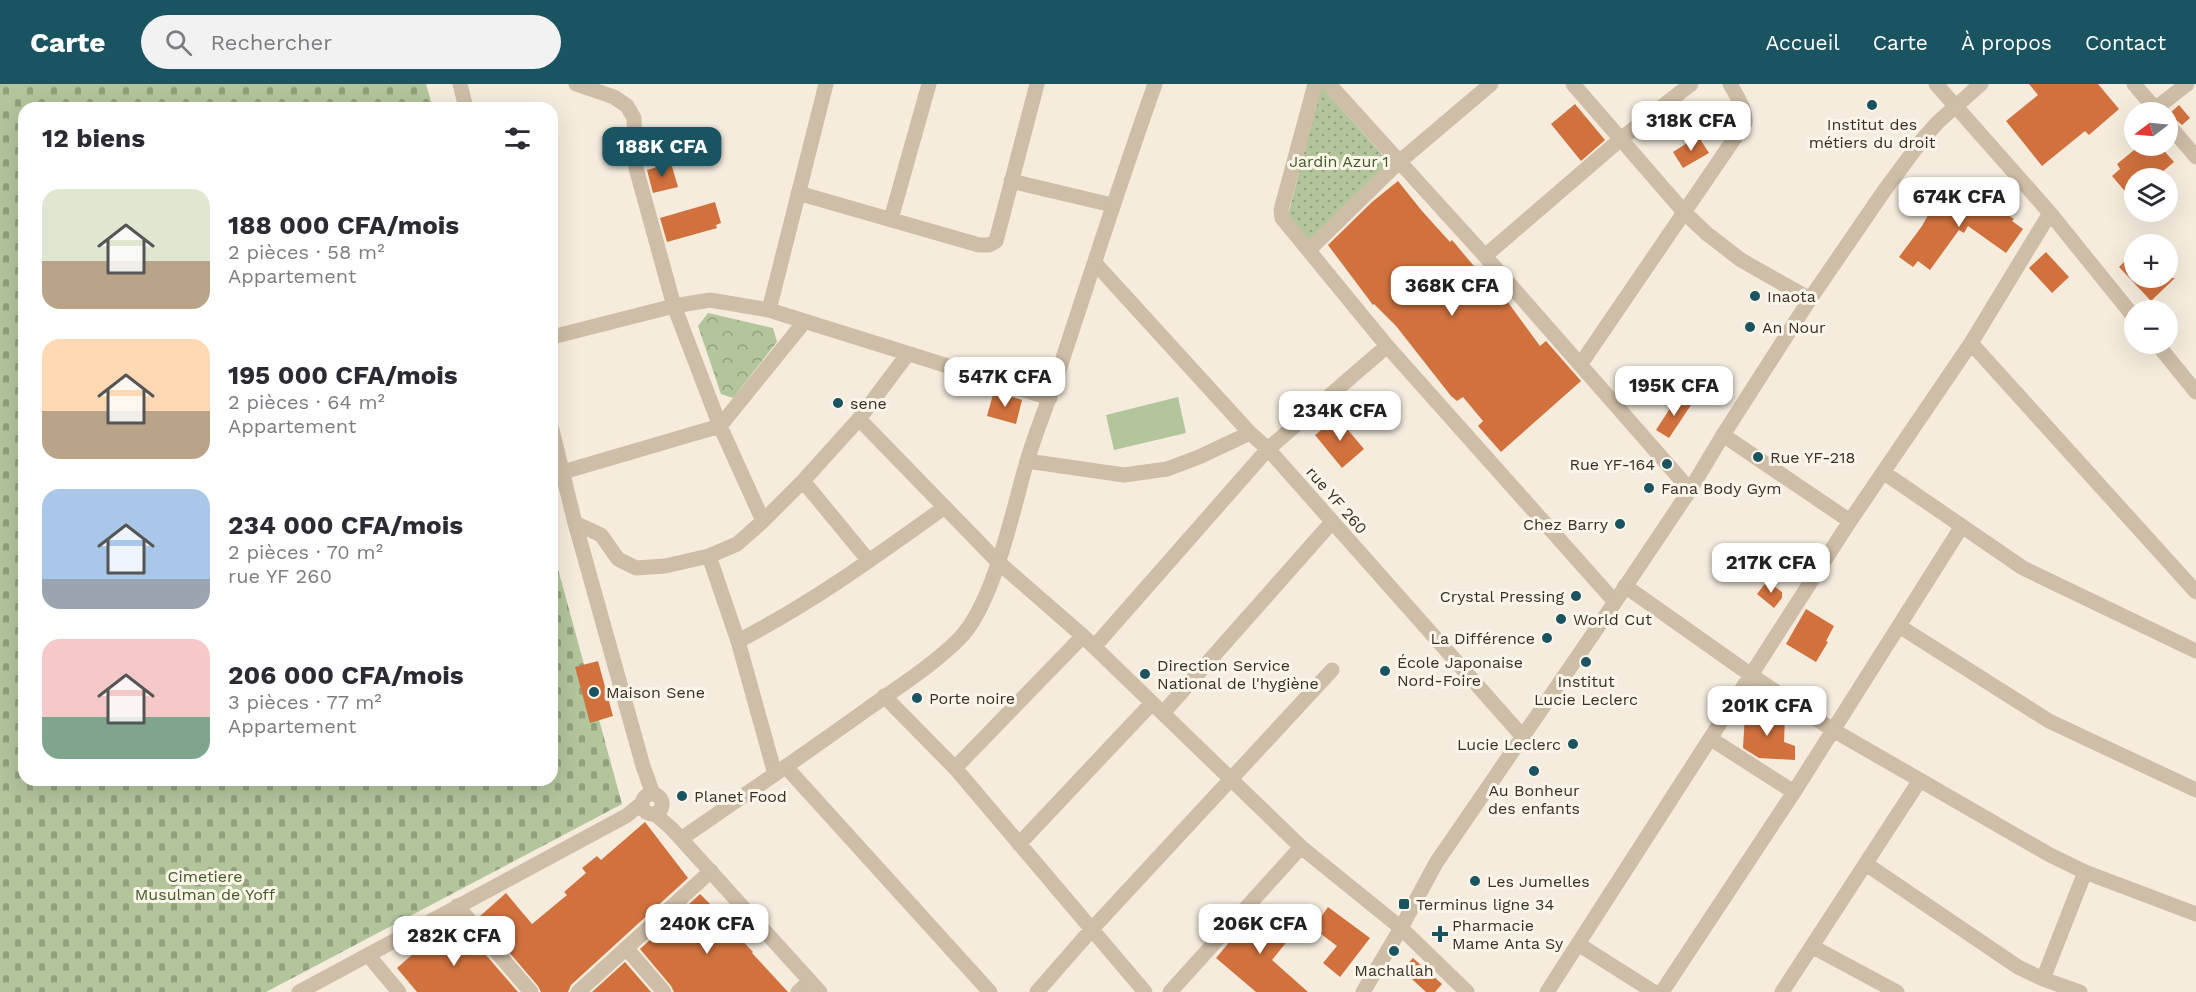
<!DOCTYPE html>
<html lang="fr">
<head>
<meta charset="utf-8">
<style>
  body { margin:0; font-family:"Work Sans",sans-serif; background:#f2f2f3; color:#2b2b33; height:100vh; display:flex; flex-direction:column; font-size:22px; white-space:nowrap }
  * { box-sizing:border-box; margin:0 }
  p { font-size:20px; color:#7c7c81 }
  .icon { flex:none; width:33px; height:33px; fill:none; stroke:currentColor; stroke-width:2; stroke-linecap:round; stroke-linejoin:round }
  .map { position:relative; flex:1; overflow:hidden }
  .sheet { position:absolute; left:18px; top:18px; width:540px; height:684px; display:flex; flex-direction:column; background:#fff; border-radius:18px; box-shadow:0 6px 24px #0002 }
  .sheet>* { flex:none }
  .needle { width:39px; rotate:254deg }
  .buttons { position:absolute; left:2124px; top:18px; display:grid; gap:12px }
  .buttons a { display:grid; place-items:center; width:54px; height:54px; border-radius:50%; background:#fff; box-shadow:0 6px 24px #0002; font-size:30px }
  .price { position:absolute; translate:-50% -51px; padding:0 14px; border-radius:12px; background:#fff; color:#222; font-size:20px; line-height:39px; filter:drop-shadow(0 2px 3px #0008) }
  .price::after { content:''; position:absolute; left:50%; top:36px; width:18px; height:14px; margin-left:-9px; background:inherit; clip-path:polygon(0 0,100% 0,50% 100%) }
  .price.current { background:#195460; color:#fff }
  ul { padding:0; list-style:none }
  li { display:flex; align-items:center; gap:18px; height:150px; padding:0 24px }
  li span { display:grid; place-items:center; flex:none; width:168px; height:120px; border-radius:18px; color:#555 }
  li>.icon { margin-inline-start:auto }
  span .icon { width:72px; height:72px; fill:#fffc; stroke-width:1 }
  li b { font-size:26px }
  h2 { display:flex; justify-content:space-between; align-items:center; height:72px; padding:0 24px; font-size:26px }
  header { display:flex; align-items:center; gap:36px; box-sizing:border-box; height:84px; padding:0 30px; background:#195460; color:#fff }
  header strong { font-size:28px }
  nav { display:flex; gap:33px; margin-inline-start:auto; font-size:21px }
  .search { width:420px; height:54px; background:#f2f2f3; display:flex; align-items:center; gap:15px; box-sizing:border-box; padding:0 21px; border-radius:33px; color:#7c7c81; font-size:22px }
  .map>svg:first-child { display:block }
  .grass { fill:url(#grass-dots) }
  .cemetery { fill:url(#cemetery-stones) }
  .park { fill:url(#park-crowns) }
  .pitch { fill:#b2c59b }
  .building { fill:#d1723e }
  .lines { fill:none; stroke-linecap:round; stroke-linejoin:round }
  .minor { stroke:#cebda7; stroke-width:15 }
  .tertiary { stroke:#cebda7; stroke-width:15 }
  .poi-dot { fill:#195460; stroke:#fbf5ea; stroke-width:2 }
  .labels { text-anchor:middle; stroke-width:6; stroke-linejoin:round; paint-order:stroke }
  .poi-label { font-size:16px; fill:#3a3028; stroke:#fbf5ea; text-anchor:start }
  .park-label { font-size:16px; fill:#435b29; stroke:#fbf5ea }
  .street-label { font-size:16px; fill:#3a3028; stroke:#fbf5ea }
</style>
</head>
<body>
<header>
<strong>Carte</strong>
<div class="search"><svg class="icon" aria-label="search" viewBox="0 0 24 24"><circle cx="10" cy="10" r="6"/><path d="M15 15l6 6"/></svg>Rechercher</div>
<nav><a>Accueil</a><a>Carte</a><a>À propos</a><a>Contact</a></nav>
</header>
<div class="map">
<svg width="2196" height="908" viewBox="0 0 2196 908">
  <defs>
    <pattern id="grass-dots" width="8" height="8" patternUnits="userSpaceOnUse" patternTransform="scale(1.5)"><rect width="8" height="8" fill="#b2c59b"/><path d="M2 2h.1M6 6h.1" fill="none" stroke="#92a07e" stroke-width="1.8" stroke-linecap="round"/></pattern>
    <pattern id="cemetery-stones" width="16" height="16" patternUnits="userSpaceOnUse" patternTransform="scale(1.5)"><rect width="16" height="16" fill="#b2c59b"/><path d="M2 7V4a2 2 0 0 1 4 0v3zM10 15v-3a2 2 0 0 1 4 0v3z" fill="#92a07e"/></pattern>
    <pattern id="park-crowns" width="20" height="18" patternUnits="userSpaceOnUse" patternTransform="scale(1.5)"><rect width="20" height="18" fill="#b2c59b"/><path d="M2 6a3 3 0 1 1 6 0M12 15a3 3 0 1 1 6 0" fill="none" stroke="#92a07e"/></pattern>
  </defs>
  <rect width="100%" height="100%" fill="#f5ecdd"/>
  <path class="grass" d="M1321 2 1389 78 1308 157 1288 131Z"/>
  <path class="cemetery" d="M0 0H426L433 24H24V696H552V463L622 720 266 908H0Z"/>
  <path class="park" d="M708 229 773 244 777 258 733 314 721 310 698 242Z"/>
  <path class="pitch" d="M1178 313 1186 349 1114 366 1106 331Z"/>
  <path class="building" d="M2029 0H2098L2119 25 2089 51 2085 47 2042 82 2006 37 2038 11Z
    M1575 20 1605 56 1581 77 1551 40Z
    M2179 21 2190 34 2182 41 2169 30Z
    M1698 52 1709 69 1683 84 1673 68Z
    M2139 62H2160L2174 78 2155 94H2134V118L2112 92 2120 85 2117 80Z
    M671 79 678 103 653 109 647 86Z
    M1398 97 1422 127 1450 158 1452 156 1505 219 1507 217 1540 262 1546 257 1581 297 1501 368 1478 342 1483 337 1463 313 1457 317 1451 312 1396 242 1374 220 1373 221 1328 161 1372 118Z
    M1948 109 1969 121 1975 110 1991 119 2014 135 2012 137 2023 145 2006 169 1968 142 1964 149 1959 146 1930 186 1918 177 1913 183 1899 173 1922 142 1940 110 1946 113Z
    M715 118 721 139 716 141 717 144 667 158 660 134Z
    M2046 168 2069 193 2052 209 2029 184Z
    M2134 168V194H2175L2151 217 2119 183Z
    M994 307 1022 316 1016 340 987 332Z
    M1678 312 1691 321 1669 354 1656 346Z
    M1337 333 1364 365 1342 384 1315 351Z
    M1767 497 1782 508V514L1774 524 1757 510Z
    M1806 525 1834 542 1826 557 1828 558 1816 578 1786 560Z
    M598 577 613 632 590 639 575 583Z
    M1745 630 1785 632 1784 658 1795 662V676L1759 674 1743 664Z
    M645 738 688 794 571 901 568 908H541L538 902 479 833 506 809 532 840 567 811 564 808 586 789 582 784 597 772 601 776Z
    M700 810 738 848 736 850 753 868 752 869 788 908H674L671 902 640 865Z
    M1260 822 1293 850 1272 876 1308 908H1256L1216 874Z
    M1328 823 1370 854 1340 893 1323 879 1337 862 1313 844Z
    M459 840 518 908H417L397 884 430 855 433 858Z
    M1413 874 1442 900 1435 908H1426L1402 886Z
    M625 878 651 908H592Z"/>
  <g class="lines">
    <path class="minor" d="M576 0 614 13 627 22 634 34 636 84 674 222 720 342 763 437
      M1315 0 1281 126 1282 134 1387 262 1615 518
      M1329 0 1485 172 1690 406
      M1573 0 1684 128 1706 149 1741 176 1810 215
      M1936 0 2050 129 2134 233
      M2134 0 2158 28
      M2155 25 2187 0
      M2168 40 2196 73
      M1011 97 1112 121
      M798 109 979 161H989L996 157 1037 0
      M891 135 929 0
      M1309 166 1399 78 1491 0
      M1485 172 1622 54 1691 0
      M1095 179 1250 349 1268 365 1524 654
      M769 226 826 0
      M552 253 674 222 710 216 769 226 1050 314
      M1971 259 2196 508
      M2157 260 2196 308
      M1580 281 1745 39C1746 24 1737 13 1730 0
      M859 335 998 478 1083 552 1301 763 1401 844
      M1723 351 1850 437
      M1027 377 1124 391 1167 385 1199 373 1250 349
      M563 388 720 342 805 237
      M1883 388 2023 484 2196 567
      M803 397 869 477
      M575 439 601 451 618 475 636 484 665 482 709 472 737 460 763 437 803 397 859 335 907 271
      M709 472 738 557 775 690
      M1625 502 1751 591 1833 646 2050 771 2085 788 2196 830
      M1899 542 2049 637 2196 706
      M738 557C812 519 878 471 945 423
      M1094 563 1268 365 1387 262
      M884 612 955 684 1145 908
      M1163 629 1332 438
      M1711 655 1794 708
      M786 683 990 908
      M955 684 1083 552
      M1019 760 1152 619
      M1866 780 2018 883 2043 895 2080 908
      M457 822 531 908
      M1578 860 1654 908
      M1813 863 1897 908
      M627 865 664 908
      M368 871 399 908
      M2043 895 2085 788
      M578 908 711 787
      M798 908 810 897
      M1037 908 1092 845 1332 586
      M1170 908 1301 763
      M1547 908 1850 437 1971 259 2050 129
      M1662 908 1794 708 1962 442
      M1782 908 1920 696"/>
    <path class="tertiary" d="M460 0 466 24
      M552 346 575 439 643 682 653 710
      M642 720a10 10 0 1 1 20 0a10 10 0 1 1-20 0Z
      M655 730 672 745 820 908
      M681 755C743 712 805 670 866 626 897 604 932 582 959 555 994 520 1013 425 1027 377 1038 341 1053 306 1064 271 1094 180 1123 90 1155 0
      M1401 844 1467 908
      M299 908 626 732 641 720
      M1363 908 1401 844 1436 779 1615 518 1690 406 1723 351 1810 215 1884 107 1922 56 1938 38 1981 0"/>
  </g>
  <g class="poi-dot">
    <circle cx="1872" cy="21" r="6"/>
    <circle cx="1755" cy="212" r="6"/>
    <circle cx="1750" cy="243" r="6"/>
    <circle cx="838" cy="319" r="6"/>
    <circle cx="1758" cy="373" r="6"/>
    <circle cx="1667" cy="380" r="6"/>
    <circle cx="1649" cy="404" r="6"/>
    <circle cx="1620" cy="440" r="6"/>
    <circle cx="1576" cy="512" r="6"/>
    <circle cx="1561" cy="535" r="6"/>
    <circle cx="1547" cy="554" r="6"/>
    <circle cx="1586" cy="578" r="6"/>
    <circle cx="1385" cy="587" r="6"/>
    <circle cx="1145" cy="590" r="6"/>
    <circle cx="594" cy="608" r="6"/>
    <circle cx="917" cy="614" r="6"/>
    <circle cx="1573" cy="660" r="6"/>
    <circle cx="1534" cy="687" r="6"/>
    <circle cx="682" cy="712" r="6"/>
    <circle cx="1475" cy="797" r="6"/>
    <rect x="1398" y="814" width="12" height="12" rx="3"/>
    <path d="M1437 841h6v6h6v6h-6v6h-6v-6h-6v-6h6z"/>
    <circle cx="1394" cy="867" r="6"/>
  </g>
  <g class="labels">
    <g class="poi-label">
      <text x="1872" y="46" text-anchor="middle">Institut des<tspan x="1872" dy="18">métiers du droit</tspan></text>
      <text x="1767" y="218">Inaota</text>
      <text x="1762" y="249">An Nour</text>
      <text x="850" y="325">sene</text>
      <text x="1770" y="379">Rue YF-218</text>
      <text x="1655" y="386" text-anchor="end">Rue YF-164</text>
      <text x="1661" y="410">Fana Body Gym</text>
      <text x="1608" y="446" text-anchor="end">Chez Barry</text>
      <text x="1564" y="518" text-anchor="end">Crystal Pressing</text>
      <text x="1573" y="541">World Cut</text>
      <text x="1535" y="560" text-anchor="end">La Différence</text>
      <text x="1397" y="584">École Japonaise<tspan x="1397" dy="18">Nord-Foire</tspan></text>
      <text x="1157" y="587">Direction Service<tspan x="1157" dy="18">National de l'hygiène</tspan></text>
      <text x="1586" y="603" text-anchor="middle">Institut<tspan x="1586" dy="18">Lucie Leclerc</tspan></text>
      <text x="606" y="614">Maison Sene</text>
      <text x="929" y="620">Porte noire</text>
      <text x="1561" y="666" text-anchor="end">Lucie Leclerc</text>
      <text x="1534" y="712" text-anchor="middle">Au Bonheur<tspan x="1534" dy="18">des enfants</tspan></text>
      <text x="694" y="718">Planet Food</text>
      <text x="1487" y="803">Les Jumelles</text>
      <text x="1416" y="826">Terminus ligne 34</text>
      <text x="1452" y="847">Pharmacie<tspan x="1452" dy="18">Mame Anta Sy</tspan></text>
      <text x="1394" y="892" text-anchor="middle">Machallah</text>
    </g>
    <g class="park-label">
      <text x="1339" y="83">Jardin Azur 1</text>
      <text x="205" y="798">Cimetiere<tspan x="205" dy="18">Musulman de Yoff</tspan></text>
    </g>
    <g class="street-label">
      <text transform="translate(1337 416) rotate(49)" y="6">rue YF 260</text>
    </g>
  </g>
</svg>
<div class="buttons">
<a><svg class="needle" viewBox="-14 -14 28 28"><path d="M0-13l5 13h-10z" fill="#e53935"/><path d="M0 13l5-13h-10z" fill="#7c7c81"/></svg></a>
<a><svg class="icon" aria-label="layers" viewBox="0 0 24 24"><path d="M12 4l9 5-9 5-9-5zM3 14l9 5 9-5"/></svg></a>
<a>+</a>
<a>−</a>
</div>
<b class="price" style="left:1691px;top:68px">318K CFA</b>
<b class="price current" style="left:662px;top:94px">188K CFA</b>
<b class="price" style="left:1959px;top:144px">674K CFA</b>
<b class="price" style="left:1452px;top:233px">368K CFA</b>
<b class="price" style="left:1005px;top:324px">547K CFA</b>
<b class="price" style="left:1674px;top:333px">195K CFA</b>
<b class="price" style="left:1340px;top:358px">234K CFA</b>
<b class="price" style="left:1771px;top:510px">217K CFA</b>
<b class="price" style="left:1767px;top:653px">201K CFA</b>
<b class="price" style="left:707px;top:871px">240K CFA</b>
<b class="price" style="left:1260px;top:871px">206K CFA</b>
<b class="price" style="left:454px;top:883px">282K CFA</b>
<section class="sheet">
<h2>12 biens<svg class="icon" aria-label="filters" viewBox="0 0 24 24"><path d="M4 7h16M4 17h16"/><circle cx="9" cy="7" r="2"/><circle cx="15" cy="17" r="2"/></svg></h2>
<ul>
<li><span style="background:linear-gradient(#dfe7d0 60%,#b9a48a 0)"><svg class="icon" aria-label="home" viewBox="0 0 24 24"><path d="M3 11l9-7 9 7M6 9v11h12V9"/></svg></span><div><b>188 000 CFA/mois</b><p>2 pièces · 58 m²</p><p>Appartement</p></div></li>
<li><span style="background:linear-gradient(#ffd9b3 60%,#b9a48a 0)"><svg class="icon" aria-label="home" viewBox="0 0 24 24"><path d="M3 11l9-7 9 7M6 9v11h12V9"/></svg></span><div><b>195 000 CFA/mois</b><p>2 pièces · 64 m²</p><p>Appartement</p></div></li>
<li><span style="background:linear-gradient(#a9c7e8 75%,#9aa5b1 0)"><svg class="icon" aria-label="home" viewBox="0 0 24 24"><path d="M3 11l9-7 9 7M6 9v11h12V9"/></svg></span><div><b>234 000 CFA/mois</b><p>2 pièces · 70 m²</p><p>rue YF 260</p></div></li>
<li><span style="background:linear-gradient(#f6c9c9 65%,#7fa58c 0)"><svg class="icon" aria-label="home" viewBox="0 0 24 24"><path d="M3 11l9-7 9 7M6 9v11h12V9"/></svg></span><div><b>206 000 CFA/mois</b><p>3 pièces · 77 m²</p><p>Appartement</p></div></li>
</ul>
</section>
</div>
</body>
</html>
